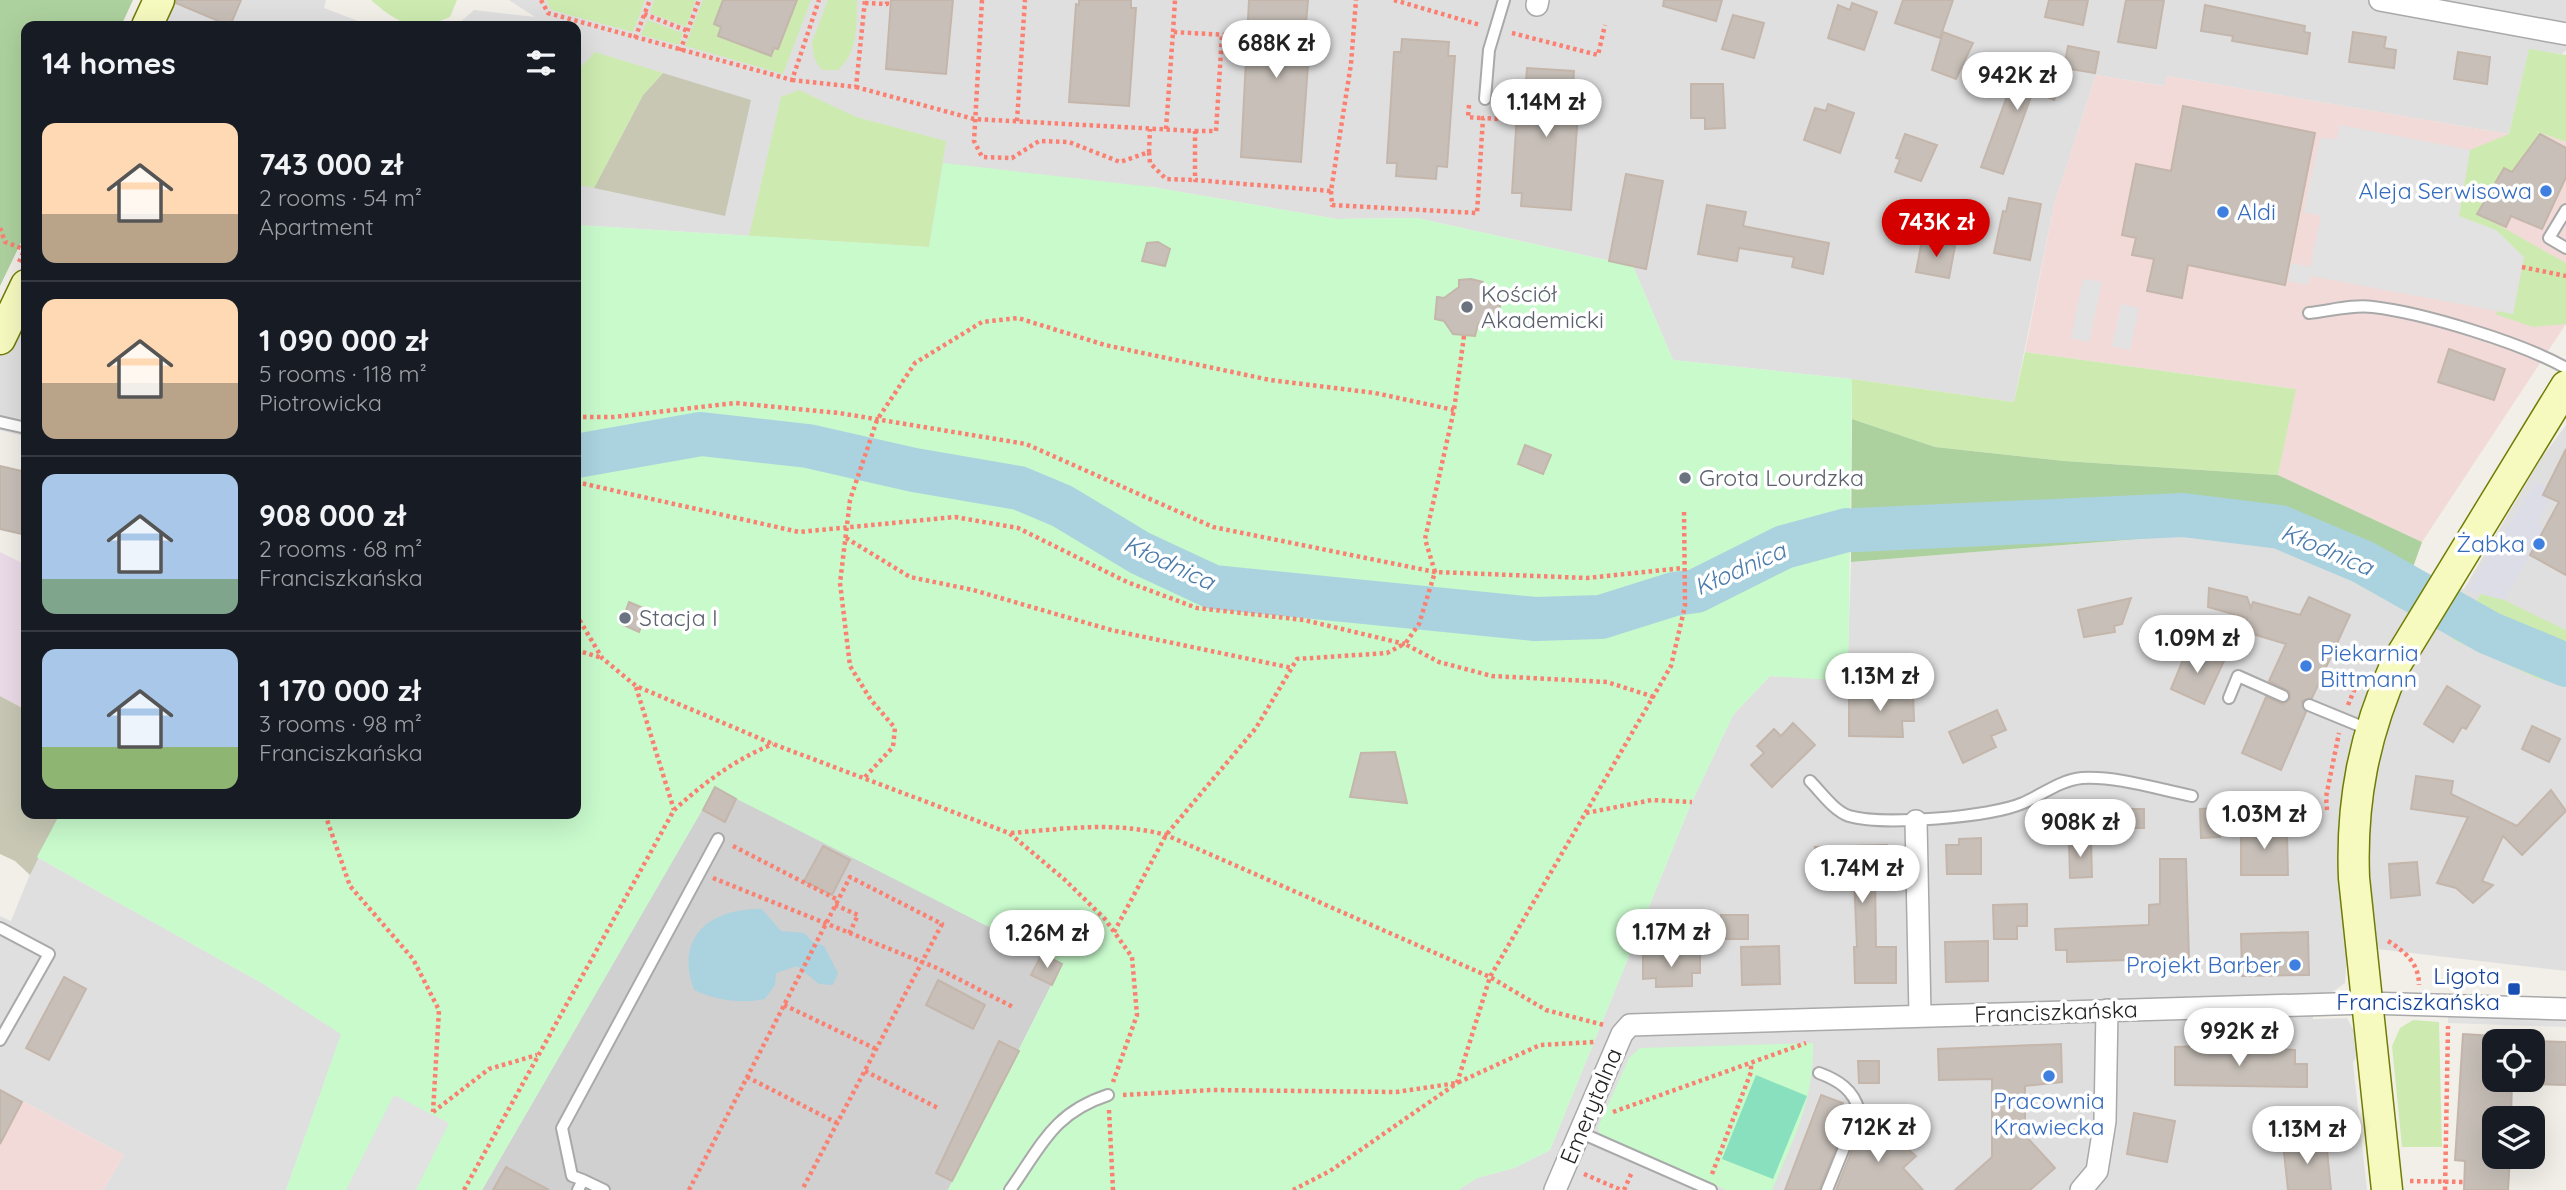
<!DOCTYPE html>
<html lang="en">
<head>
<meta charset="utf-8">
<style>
  body { margin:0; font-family:Quicksand,sans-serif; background:#242831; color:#f1f3f6; height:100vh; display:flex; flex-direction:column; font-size:26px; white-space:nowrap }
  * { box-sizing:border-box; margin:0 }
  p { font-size:23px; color:#9ea1a6 }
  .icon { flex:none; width:38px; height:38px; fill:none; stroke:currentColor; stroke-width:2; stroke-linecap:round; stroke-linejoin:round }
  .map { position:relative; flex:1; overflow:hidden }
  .sheet { position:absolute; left:21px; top:21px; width:560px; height:798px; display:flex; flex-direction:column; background:#171b24; border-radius:14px; box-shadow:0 7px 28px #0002 }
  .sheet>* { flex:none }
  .tools { position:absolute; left:2482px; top:1029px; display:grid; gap:14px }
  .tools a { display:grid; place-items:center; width:63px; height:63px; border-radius:14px; background:#171b24; box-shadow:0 7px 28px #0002; font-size:35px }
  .price { position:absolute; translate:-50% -60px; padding:0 16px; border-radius:24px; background:#fff; color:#222; font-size:23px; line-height:46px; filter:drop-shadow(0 2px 4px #0008) }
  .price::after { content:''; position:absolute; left:50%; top:42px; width:21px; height:16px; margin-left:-10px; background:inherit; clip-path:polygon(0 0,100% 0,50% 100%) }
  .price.active { background:#d40000; color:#fff }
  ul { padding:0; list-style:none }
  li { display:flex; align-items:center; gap:21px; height:175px; padding:0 21px }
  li+li { border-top:2px solid #363941 }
  li span { display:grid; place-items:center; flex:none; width:196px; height:140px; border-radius:14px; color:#555 }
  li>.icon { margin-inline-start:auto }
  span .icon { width:84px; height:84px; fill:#fffc; stroke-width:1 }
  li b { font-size:30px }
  h2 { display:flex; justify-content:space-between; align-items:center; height:84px; padding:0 21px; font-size:30px }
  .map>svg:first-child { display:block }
  .residential { fill:#e0dfdf }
  .commercial { fill:#f2dad9 }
  .industrial { fill:#ebdbe8 }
  .religious { fill:#d0d0d0 }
  .construction { fill:#c7c7b4 }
  .grass { fill:#cdebb0 }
  .forest { fill:#add19e }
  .park { fill:#c8facc }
  .pitch { fill:#88e0be }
  .parking { fill:#e2e2e2 }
  .plaza { fill:#dddde8 }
  .water { fill:#aad3df }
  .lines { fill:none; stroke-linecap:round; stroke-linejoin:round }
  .river { stroke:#aad3df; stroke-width:44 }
  .building { fill:#c7bfb8; stroke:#c4b6ab; stroke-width:2 }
  .lane-casing { stroke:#a9a9a9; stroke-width:14 }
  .street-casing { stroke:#a9a9a9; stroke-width:24 }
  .secondary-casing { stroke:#707d05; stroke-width:33 }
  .path { stroke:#fa8072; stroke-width:4.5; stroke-dasharray:3.5 3.5; stroke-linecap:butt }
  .lane { stroke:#fff; stroke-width:10 }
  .street { stroke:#fff; stroke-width:21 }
  .secondary { stroke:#f7fabf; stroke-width:30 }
  .shop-dot { fill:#3f7fe0; stroke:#fff; stroke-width:2.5 }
  .worship-dot { fill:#6b7280; stroke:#fff; stroke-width:2.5 }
  .transit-dot { fill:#1a4fb4; stroke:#fff; stroke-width:2.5 }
  .labels { text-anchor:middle; stroke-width:7; stroke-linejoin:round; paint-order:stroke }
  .shop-label { font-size:23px; fill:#366cbe; stroke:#fff; text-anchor:end }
  .worship-label { font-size:23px; fill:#5b616d; stroke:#fff; text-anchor:start }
  .transit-label { font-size:23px; fill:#164399; stroke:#fff; text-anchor:end }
  .street-label { font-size:23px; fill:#222; stroke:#fff }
  .water-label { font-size:24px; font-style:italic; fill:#4a7aab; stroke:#fff }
</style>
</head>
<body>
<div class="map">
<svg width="2566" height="1190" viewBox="0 0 2566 1190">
  <rect width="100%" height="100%" fill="#f2efe9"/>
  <path class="residential" d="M176 0H326L324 8 371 26H164Z
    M509 0H2566V50L2562 54 2529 50 2509 134 2167 76 2165 86 2096 75 2054 205 2014 402 1852 379 1673 360 1633 266 1417 218 1336 219 1152 187 929 247 576 225V26H456L474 10 535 17Z
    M0 321 22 335 26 328V437L0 430Z
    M2566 425V971L2377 949 2347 953 2345 983 2331 993 2313 995V1019L2347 1018 2354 1031 2357 1054 2353 1063 2367 1190H1872L1820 1093 1785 1190H1458L1477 1178 1514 1168 1550 1150 1690 806 1733 715 1770 676 1847 680 1851 562 2176 536 2204 512 2280 527 2370 566 2406 587 2464 589 2540 460Z
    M37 857 262 983 342 1034 286 1190H103L124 1155 0 1089V916L11 921Z"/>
  <path class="commercial" d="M2096 75 2164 86 2167 76 2509 134 2527 128 2566 142V324L2422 542 2278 475 2295 389 2025 352 2054 205Z
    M0 1089 124 1155 103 1190H0Z"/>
  <path class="industrial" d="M0 552 26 565V710L0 696Z"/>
  <path class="religious" d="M715 787 1062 964 948 1190H482Z"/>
  <path class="construction" d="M663 73 751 100 725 216 594 188 643 95Z
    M0 696 26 710V814H60L30 875 15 861 0 854Z"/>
  <path class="grass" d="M371 0H457L450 17C415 32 398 24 371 0Z
    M546 0H645L633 32 551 10Z
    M654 0H696L686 27 650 13Z
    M703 0H723L714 23 721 27 718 36 771 56 774 48H778L797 0H811L783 74 685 46Z
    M828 0H857C856 26 859 51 838 70H822C814 61 813 54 812 42Z
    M647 20 683 33 679 45 641 35Z
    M2529 49 2566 55V142L2535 131 2540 134 2512 172 2504 169 2477 213 2566 263V324L2533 327 2495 314 2499 311 2513 314 2524 257 2459 216 2470 150 2509 134Z
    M595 52 663 73 643 95 594 188 576 184V81L580 68Z
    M799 90 856 117 946 141 929 247 749 236 781 97Z
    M2025 352 2296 389 2278 475 2064 461 1935 447 1852 419V379L2014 402Z
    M2481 594 2504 600 2566 630V684L2539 679 2452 639Z
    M2413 1020 2439 1022 2442 1147H2402L2392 1046 2400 1028Z"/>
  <path class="forest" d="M0 0H133L121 26H26V232L0 286Z
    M1852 419 1935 447 2064 461 2278 475 2422 542 2406 587 2370 566 2280 527 2204 512 2176 536 1851 562Z"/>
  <path class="park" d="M943 163 1152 187 1336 219 1417 218 1633 266 1673 360 1852 379 1848 681 1770 676 1733 715 1690 806 1550 1150 1514 1168 1477 1178 1458 1190H948L1062 964 715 788 482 1190H286L341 1034 262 983 37 857 60 814H576V225L929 247Z
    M1813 1043C1814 1101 1794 1138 1772 1190H1726L1600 1135 1598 1127 1629 1058 1640 1048Z"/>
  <path class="pitch" d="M1756 1075 1807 1096 1773 1179 1722 1159Z"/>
  <path class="parking" d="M2340 125 2470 150 2459 216 2496 230 2524 257 2513 314 2310 276 2308 285 2288 281 2291 263 2310 267 2321 216 2304 212 2306 199 2320 138 2337 139Z
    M2083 279 2102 282 2089 342 2071 338Z
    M2121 304 2139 308 2130 350 2112 346Z
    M2448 1015 2566 1019V1027L2448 1023Z
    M394 1095 449 1123 416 1190H346Z"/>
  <path class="plaza" d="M2536 482 2546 488 2543 495 2550 499 2537 524 2545 529 2534 540 2532 545 2535 547 2504 600 2467 590Z"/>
  <path class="water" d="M753 909H762L781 931 804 933 813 942 824 946 838 973 833 985 819 984 797 966 776 973 775 985 765 999C740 1004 716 1000 694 990 676 941 704 912 753 909Z"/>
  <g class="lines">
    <path class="river" d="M576 456 701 434 808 446 914 470 1019 488 1062 506 1140 553 1213 587 1535 619 1601 617 1674 594 1696 591 1784 547 1847 530
      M1856 530 2183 515 2280 527 2363 562 2489 633 2566 665"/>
  </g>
  <path class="building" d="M176 0H241L230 26 176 3Z
    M723 0H797L778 49 774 48 771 56 718 36 721 27 714 24Z
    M891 0H953L946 74 886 69Z
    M1079 0H1131V8H1136L1129 106 1069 102 1076 4 1079 5Z
    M1249 0H1308L1306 23H1311L1301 162 1241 157Z
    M1664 0H1722L1716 21 1663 6Z
    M1903 0H1953L1940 38 1895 23Z
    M2049 0H2088L2083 25 2045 17Z
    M2126 0H2164L2156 48 2118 42Z
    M1852 3 1877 12 1864 50 1828 38 1838 5 1850 10Z
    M2205 5 2305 26 2304 32 2310 33 2307 54 2232 41 2233 36 2201 31Z
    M1733 15 1764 23 1754 58 1722 49Z
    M1943 32 1973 43 1956 79 1932 70Z
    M2353 32 2386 37 2384 48 2396 50 2394 68 2349 62Z
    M1402 39 1449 42 1448 56H1455L1447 167 1437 166 1436 179 1396 176 1397 163H1387L1394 52H1401Z
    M2068 46 2099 52 2095 73 2064 68Z
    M2458 52 2490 57 2487 84 2454 79Z
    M2020 61 2062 78 2054 100 2033 91 2003 174 1981 167Z
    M1527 68 1574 71 1573 85 1580 86 1571 210 1521 206 1522 193H1512L1519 82H1526Z
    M1691 84H1723L1725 128 1705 129V118H1691Z
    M1828 104 1854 113 1840 153 1804 140 1815 108 1826 111Z
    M2183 106 2315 133 2285 285 2188 265 2182 298 2147 291 2154 259 2132 255 2136 238 2122 235 2136 164 2171 171Z
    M1905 134 1937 145 1921 181 1895 172 1900 159 1896 158Z
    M2540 134 2566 148V177L2542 229 2511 216 2506 227 2477 214 2504 168 2512 172Z
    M1626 174 1663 181 1646 269 1609 261Z
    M2009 198 2041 204 2030 260 1994 253 2003 211 2006 212Z
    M1707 205 1746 212 1743 226 1829 243 1823 274 1792 267 1794 257 1739 248 1737 261 1698 254Z
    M1922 240 1955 246 1949 278 1916 272Z
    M1158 242 1170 249 1165 266 1142 261 1147 243Z
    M1471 279 1483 282 1482 290 1491 304 1500 305V317L1497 328 1478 324 1475 336 1453 334 1444 321 1435 319 1437 297 1444 298 1459 287V280Z
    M2449 349 2505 369 2494 400 2438 382Z
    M1525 445 1551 455 1543 474 1518 464Z
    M2566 449V575L2530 555 2559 502 2543 495Z
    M0 466 26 472V535L0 529Z
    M2209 588 2247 597 2251 608 2253 602 2300 615 2309 597 2350 615 2312 698 2302 701 2306 712 2281 770 2242 753 2266 697 2283 704 2290 699 2289 691 2269 681 2286 644 2243 631 2247 618 2208 607Z
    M2131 598 2122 624 2114 626 2115 632 2084 637 2078 610Z
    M629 602 648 610 639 632 621 624Z
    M2189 645 2224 661 2204 704 2171 689Z
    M2447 686 2480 706 2466 729 2462 727 2453 742 2424 724Z
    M1861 690H1913L1914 721H1902L1903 737 1849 736V696Z
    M1997 710 2006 730 1991 736 1996 747 1963 763 1949 732Z
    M1793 723 1815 745 1772 787 1751 765 1764 753 1757 746 1774 729 1781 736Z
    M2532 726 2560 739 2549 762 2522 749Z
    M1395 752 1407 803 1350 797 1361 753Z
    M2416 776 2453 781 2451 794 2517 826 2551 790 2566 811 2522 855 2503 836 2482 881 2493 885 2473 903 2456 888 2437 883 2468 817 2411 809Z
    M715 787 736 799 725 822 703 810Z
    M2219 808 2220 837 2201 838 2200 809Z
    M2108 809H2144V828H2108Z
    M2241 826H2280V833H2287L2288 875H2241Z
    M1981 838V874H1947L1946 845H1959V839Z
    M2069 841H2091L2092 877 2070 878Z
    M1887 845 1889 876H1875L1876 947H1896V983H1855L1854 947H1857L1854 877 1816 879 1815 847Z
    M823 846 850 860 832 895 804 881Z
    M2160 859H2186L2189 958 2067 962V950H2056L2055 929 2149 925V905L2160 904Z
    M2417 862 2420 895 2391 898 2389 864Z
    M2027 904V926H2017V939H1994L1993 905Z
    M1721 915H1748V939H1722Z
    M2308 932 2309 975 2242 976 2241 934Z
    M1988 941V981L1946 982 1945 942Z
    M1779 946 1780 984 1742 985 1741 947Z
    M1042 954 1062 964 1052 985 1031 975Z
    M1643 954H1700V973H1692V986L1656 987V978L1643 979Z
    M64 977 86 989 49 1060 26 1048Z
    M938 980 985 1005 973 1029 926 1005Z
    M2463 1034 2494 1036V1080H2512L2511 1118H2494V1157H2510L2508 1190H2464L2465 1161 2455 1160Z
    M999 1041 1019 1051 952 1181 936 1173Z
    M2532 1041 2566 1042V1085L2532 1084Z
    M2061 1044 2062 1082 2025 1086V1135L2055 1168 2030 1190H1955L1992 1157V1079L1939 1080 1938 1049Z
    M2199 1046V1050H2248V1047L2295 1050V1064H2307V1087L2175 1085V1047Z
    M1858 1061H1879V1083H1859Z
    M0 1090 22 1102 0 1144Z
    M1821 1095 1843 1103 1839 1114 1848 1117 1819 1190H1785Z
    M2134 1113 2175 1121 2167 1162 2127 1154Z
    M1863 1123 1891 1134 1916 1156 1903 1168 1923 1190H1836Z
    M2326 1140 2331 1190H2288L2283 1143Z
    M506 1167 549 1190H493Z"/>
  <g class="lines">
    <g class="lane-casing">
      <path id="lane" d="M1485 99 1489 50 1504 0
        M2566 210 2549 238 2566 248
        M2309 313C2329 311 2353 304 2373 307 2424 313 2522 343 2566 368
        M0 422 26 428
        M2229 698 2238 676 2283 696
        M2309 705 2370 730
        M1810 781C1821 792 1834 811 1849 816 1883 826 1991 817 2023 803 2042 795 2060 780 2082 778 2118 776 2157 789 2192 796
        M0 928 49 954 0 1040
        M1819 1073C1838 1080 1854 1090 1859 1111L1827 1190
        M1579 1132 1711 1190
        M583 1180 572 1176 562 1128 718 839
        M578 1190 583 1180 604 1190
        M1010 1190C1042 1145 1053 1113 1108 1095"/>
    </g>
    <g class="street-casing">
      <path id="street" d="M2380 0 2566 34
        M1537 5 1538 0
        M1916 821 1920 1015
        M1555 1190 1622 1034 1630 1025 2367 1003 2566 1009
        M2081 1190 2097 1171 2105 1121 2107 1010"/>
    </g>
    <g class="secondary-casing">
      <path id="secondary" d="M147 26 159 0
        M0 339 26 285
        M2387 1190 2354 878C2351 802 2364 734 2396 664L2566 386"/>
    </g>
    <path class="path" d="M541 0 548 13 792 80 819 0
      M982 0 974 141 982 157 1012 158 1039 141 1069 142 1120 162 1149 152 1150 129
      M1394 0 1480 25
      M865 3 887 4V0
      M644 14 688 31
      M1173 32 1175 0
      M1512 33 1598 55 1605 25
      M635 38 650 0
      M680 51 699 0
      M792 80 856 87 865 0
      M856 87 974 119 1195 131V180L1331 191 1351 64 1356 0
      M1469 105 1468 117 1482 118
      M1017 121 1025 0
      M1166 129 1173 32 1245 36
      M1195 131H1216L1222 35
      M1149 152 1150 163 1166 179 1195 180
      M1331 191 1332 205 1477 213 1483 118 1500 119 1501 104
      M0 228 5 242 26 250
      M19 262 26 246
      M2522 267 2566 276
      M1464 336 1454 410 1425 539 1435 572 1419 624 1405 644 1439 662 1492 676 1607 682 1654 697
      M576 417H614L735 403 839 413 1026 444 1213 527 1435 572 1587 578 1683 568
      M576 482 799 532 955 517 1018 528 1127 582 1197 608 1304 620 1405 644
      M846 538 910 577 973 590 1111 630 1292 668
      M576 614 602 658 636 686 773 744 1009 833 1064 879 1105 919 1132 957 1137 1015 1113 1082
      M576 650 602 658
      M636 687 674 810
      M2348 705 2357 683
      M865 777 893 747 895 728 871 700 850 666 840 583 850 500 877 420 915 363 982 322 1018 318 1105 345 1270 380 1375 393 1454 410
      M2327 810 2326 797 2339 733
      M1586 813 1652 800 1692 802
      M325 814 350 886 413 959 439 1010 433 1112
      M1011 833C1063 829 1115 821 1166 835L1490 977 1546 1010 1604 1025
      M733 846 838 900
      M713 878 937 968 1013 1007
      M835 905 858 915 849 934
      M1114 932 1166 835 1256 728 1297 659 1387 653 1404 644
      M2388 941C2406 952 2419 964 2419 985
      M784 1005 876 1049
      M865 1071 938 1108
      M747 1077 837 1123
      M1123 1095 1212 1090 1396 1092 1457 1083 1540 1045 1595 1042
      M1109 1110 1113 1190
      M433 1112 489 1069 537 1055
      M1613 1112 1806 1043
      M1584 1174 1621 1190
      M1712 1174 1751 1072V1063
      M2410 1181 2464 1182
      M464 1190 674 810C705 782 734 760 773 744
      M689 1190 850 877 942 924 802 1190
      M1293 1190 1330 1171 1457 1083 1490 977 1671 666 1685 606 1684 509
      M1624 1190 1632 1172
      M2445 1190 2448 1026"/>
    <use href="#lane" class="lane"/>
    <use href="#street" class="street"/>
    <use href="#secondary" class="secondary"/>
  </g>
  <g class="shop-dot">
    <circle cx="2546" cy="191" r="7"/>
    <circle cx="2223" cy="212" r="7"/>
    <circle cx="2539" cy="544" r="7"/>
    <circle cx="2306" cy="666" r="7"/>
    <circle cx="2295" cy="965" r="7"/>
    <circle cx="2049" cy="1076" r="7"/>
  </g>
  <g class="worship-dot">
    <circle cx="1467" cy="307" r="7"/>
    <circle cx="1685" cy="478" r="7"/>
    <circle cx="625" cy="618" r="7"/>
  </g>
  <rect class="transit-dot" x="2507" y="982" width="14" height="14" rx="3.5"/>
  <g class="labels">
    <g class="shop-label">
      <text x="2532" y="199">Aleja Serwisowa</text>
      <text x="2237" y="220" text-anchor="start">Aldi</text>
      <text x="2525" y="552">Żabka</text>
      <text x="2320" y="661" text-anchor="start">Piekarnia<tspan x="2320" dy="26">Bittmann</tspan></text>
      <text x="2281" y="973">Projekt Barber</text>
      <text x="2049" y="1109" text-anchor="middle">Pracownia<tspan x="2049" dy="26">Krawiecka</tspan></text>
    </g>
    <g class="worship-label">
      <text x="1481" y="302">Kościół<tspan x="1481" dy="26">Akademicki</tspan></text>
      <text x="1699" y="486">Grota Lourdzka</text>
      <text x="639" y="626">Stacja I</text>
    </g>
    <g class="transit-label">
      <text x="2500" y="984">Ligota<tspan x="2500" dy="26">Franciszkańska</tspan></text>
    </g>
    <g class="street-label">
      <text transform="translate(2056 1012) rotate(-2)" y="8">Franciszkańska</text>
      <text transform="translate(1591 1106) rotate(-67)" y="8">Emerytalna</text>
    </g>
    <g class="water-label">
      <text transform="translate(2327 550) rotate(23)" y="8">Kłodnica</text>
      <text transform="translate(1169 563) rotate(25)" y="8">Kłodnica</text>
      <text transform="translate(1740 569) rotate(-24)" y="8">Kłodnica</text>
    </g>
  </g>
</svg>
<div class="tools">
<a><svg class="icon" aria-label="locate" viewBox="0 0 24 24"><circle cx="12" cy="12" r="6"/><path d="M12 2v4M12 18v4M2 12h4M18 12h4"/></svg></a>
<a><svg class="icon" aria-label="layers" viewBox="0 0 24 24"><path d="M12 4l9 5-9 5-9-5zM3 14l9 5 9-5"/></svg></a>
</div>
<b class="price" style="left:1276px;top:80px">688K zł</b>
<b class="price" style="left:2017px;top:112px">942K zł</b>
<b class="price" style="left:1546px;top:139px">1.14M zł</b>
<b class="price active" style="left:1936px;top:259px">743K zł</b>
<b class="price" style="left:2197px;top:675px">1.09M zł</b>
<b class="price" style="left:1880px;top:713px">1.13M zł</b>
<b class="price" style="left:2264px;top:851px">1.03M zł</b>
<b class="price" style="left:2080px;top:859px">908K zł</b>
<b class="price" style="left:1862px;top:905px">1.74M zł</b>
<b class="price" style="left:1671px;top:969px">1.17M zł</b>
<b class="price" style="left:1047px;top:970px">1.26M zł</b>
<b class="price" style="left:2239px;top:1068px">992K zł</b>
<b class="price" style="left:1878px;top:1164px">712K zł</b>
<b class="price" style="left:2307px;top:1166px">1.13M zł</b>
<section class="sheet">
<h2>14 homes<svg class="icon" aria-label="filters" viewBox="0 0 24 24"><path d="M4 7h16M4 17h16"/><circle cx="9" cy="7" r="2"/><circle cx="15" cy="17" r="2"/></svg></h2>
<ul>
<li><span style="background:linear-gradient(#ffd9b3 65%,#b9a48a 0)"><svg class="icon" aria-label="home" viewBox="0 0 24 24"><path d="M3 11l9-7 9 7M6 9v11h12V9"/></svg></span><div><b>743 000 zł</b><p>2 rooms · 54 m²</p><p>Apartment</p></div></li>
<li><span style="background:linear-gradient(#ffd9b3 60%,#b9a48a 0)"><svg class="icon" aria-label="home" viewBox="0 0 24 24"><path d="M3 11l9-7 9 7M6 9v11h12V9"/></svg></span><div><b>1 090 000 zł</b><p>5 rooms · 118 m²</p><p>Piotrowicka</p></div></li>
<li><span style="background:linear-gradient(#a9c7e8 75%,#7fa58c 0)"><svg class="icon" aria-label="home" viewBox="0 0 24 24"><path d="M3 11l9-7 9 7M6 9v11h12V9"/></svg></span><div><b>908 000 zł</b><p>2 rooms · 68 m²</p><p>Franciszkańska</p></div></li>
<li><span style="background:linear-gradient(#a9c7e8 70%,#8fb573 0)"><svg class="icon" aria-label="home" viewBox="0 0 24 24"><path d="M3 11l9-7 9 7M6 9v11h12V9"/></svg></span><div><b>1 170 000 zł</b><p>3 rooms · 98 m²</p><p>Franciszkańska</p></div></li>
</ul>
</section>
</div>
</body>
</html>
